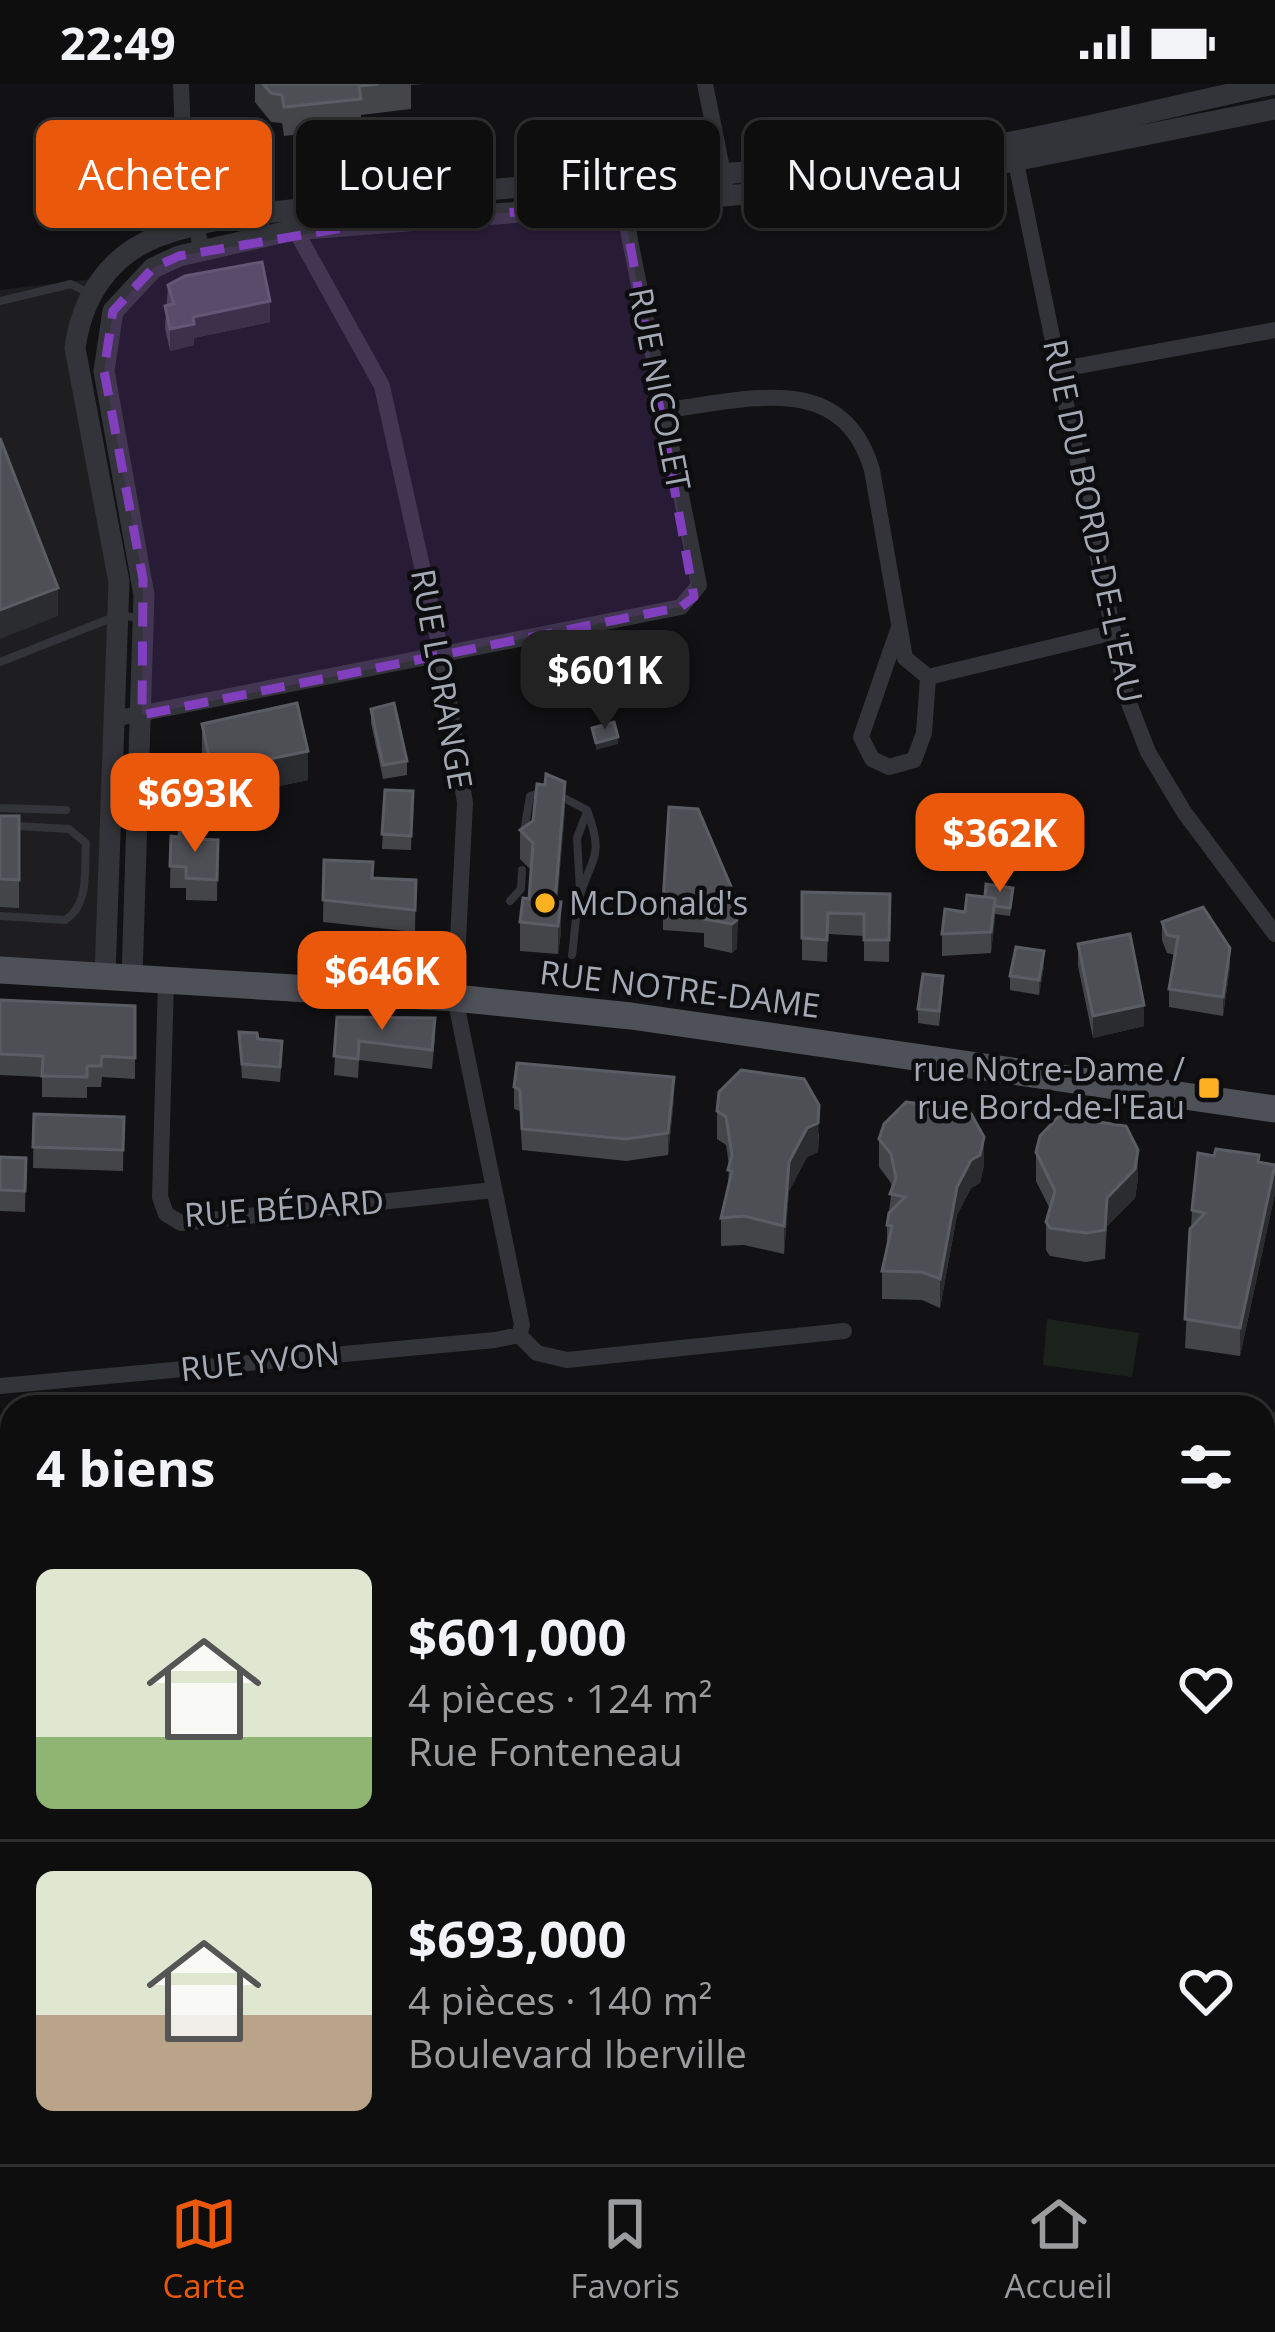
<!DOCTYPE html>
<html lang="fr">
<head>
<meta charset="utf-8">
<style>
  body { margin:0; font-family:"Open Sans",sans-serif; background:#1c1c1d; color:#f1f3f6; height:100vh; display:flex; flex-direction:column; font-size:45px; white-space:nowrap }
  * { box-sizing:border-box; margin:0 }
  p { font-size:39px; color:#9b9c9e }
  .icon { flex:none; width:66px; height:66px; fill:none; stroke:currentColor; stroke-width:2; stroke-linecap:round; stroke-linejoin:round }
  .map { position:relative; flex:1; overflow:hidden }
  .sheet { position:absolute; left:0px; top:1311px; width:1275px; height:771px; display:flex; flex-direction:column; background:#0e0e0f; border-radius:36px 36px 0 0; box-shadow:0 3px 9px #0004,0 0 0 3px #2e2e2f }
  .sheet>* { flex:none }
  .hud { position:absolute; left:36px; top:36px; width:1203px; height:108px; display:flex; gap:24px }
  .price { position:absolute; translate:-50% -102px; padding:0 27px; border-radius:24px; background:#ea580c; color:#fff; font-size:39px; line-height:78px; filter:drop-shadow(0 3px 6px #0008) }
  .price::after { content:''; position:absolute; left:50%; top:72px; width:36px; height:27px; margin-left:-18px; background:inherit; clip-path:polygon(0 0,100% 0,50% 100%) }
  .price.selected { background:#222; color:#fff }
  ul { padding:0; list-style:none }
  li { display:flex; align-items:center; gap:36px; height:300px; padding:0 36px }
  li+li { border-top:3px solid #2e2e2f }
  li span { display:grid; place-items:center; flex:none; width:336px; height:240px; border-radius:18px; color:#555 }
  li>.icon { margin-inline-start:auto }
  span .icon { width:144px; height:144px; fill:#fffc; stroke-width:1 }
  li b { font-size:51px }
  h2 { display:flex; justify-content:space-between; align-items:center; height:144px; padding:0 36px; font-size:51px }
  .chip { padding:0 42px; border-radius:18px; background:#0e0e0f; box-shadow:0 3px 9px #0004,0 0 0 3px #2e2e2f; font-size:42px; line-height:108px }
  .chip.selected { background:#ea580c; color:#fff }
  .status { display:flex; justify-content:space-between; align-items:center; height:84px; padding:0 60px; background:#0e0e0f; direction:ltr }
  .status svg { height:33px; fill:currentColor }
  .tab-bar { display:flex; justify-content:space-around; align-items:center; height:168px; border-top:3px solid #2e2e2f; background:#0e0e0f; font-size:33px; color:#9b9c9e }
  .tab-bar a { display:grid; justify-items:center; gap:6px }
  .tab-bar .selected { color:#ea580c }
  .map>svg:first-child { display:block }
  .built { fill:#1e1e21 }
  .green { fill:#1a221b }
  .water { fill:#283138 }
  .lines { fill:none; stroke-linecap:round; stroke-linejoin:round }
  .ferry { stroke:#7797b3; stroke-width:3; stroke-dasharray:15 12; stroke-linecap:butt }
  .service { stroke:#333439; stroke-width:8 }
  .minor { stroke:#333439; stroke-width:16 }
  .tertiary { stroke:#333439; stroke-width:21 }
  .primary { stroke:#4f5158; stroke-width:27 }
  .wall { fill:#434549 }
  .shaded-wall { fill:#2b2c2f }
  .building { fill:#4e4f55; stroke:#5b5d64; stroke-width:3 }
  .marked { fill:#813fbe; fill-opacity:0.2; stroke:#813fbe; stroke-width:9; stroke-dasharray:24 15; stroke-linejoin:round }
  .poi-dot { fill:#fcb122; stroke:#0d0d0f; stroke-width:4.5 }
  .labels { text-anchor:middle; stroke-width:9; stroke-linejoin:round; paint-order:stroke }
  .street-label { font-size:33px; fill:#a3a9b5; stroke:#0d0d0f }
  .poi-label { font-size:33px; fill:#a3a9b5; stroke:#0d0d0f; text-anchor:start }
</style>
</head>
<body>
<div class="status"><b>22:49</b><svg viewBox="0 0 49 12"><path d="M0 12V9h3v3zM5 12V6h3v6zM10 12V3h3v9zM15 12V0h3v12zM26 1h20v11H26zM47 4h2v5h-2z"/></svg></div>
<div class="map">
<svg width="1275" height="2080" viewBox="0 0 1275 2080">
  <rect width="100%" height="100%" fill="#121214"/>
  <path class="built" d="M100 194 79 240 111 447 105 891 0 886V206Z"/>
  <path class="green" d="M1047 1235 1139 1249 1132 1293 1043 1281Z"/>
  <path class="water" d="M1275 1328V2080H0V1483H12V2070H1263V1329Z"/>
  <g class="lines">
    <path class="ferry" d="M1263 1686 1275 1684
      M0 1856 12 1854"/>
    <path class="service" d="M0 217 71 200 90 210
      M0 578 119 531 139 534
      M558 711 587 726C604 772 593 771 580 811 575 829 575 852 572 871
      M0 724 66 726
      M0 741 69 745 86 759C84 785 90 821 65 836L0 832
      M524 748 530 712 543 708
      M580 806 577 754 587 728
      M510 817 521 805 522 786"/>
    <path class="minor" d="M181 0 183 54 201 167
      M705 0 725 99
      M1014 69 1127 614 1148 668 1184 728 1275 850
      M1062 285 1275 246
      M665 326C746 317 842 284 872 386L905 574 928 593 1110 549
      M899 543 861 653 872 675 889 683 914 676 924 649 928 593
      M118 634 681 523 699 501 621 111
      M166 896 160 1113 166 1130 181 1139 494 1106
      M519 1251 537 1269 567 1276 844 1247
      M0 1302 495 1256 519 1251 522 1241 455 914 465 719 442 573 382 302 292 140"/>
    <path class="tertiary" d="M105 891 119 498 75 264C82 214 108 172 157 153 214 131 285 127 346 120 521 98 697 95 873 78 1008 66 1142 28 1275 0
      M132 893 144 511 104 287 113 227 153 184 179 172 293 146 913 97 1275 25"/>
    <path class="primary" d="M0 886 455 914 631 932 1275 1025"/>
  </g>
  <path class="wall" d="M255 0H423L411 1V25L361 31V43L284 52 282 39 271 38 255 18Z
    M168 201 270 238 194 254V261L170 267 165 244Z
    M371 625 407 677V691L383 695 371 639Z
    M202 640 308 696 212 716 202 668Z
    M385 706 413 707 411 766 382 765Z
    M565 726 557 818 561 847 558 870 520 867V838L529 815 531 786 520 775V746Z
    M0 732H19V824L0 823Z
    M171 752 218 756 217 817 186 816V804H170Z
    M324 776 373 794 416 796 415 848 323 838Z
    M802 808 890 810 889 878 864 877V852L828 850 827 878 802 876Z
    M1013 812 1010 832 995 830 991 869 942 872V850L965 828 985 813Z
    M663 818 738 819 737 864 732 869 704 863V849L663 846Z
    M1162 838 1230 882 1223 932 1169 923V905L1175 871 1167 869 1162 856Z
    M1078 860 1144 942 1093 954 1078 882Z
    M1044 882 1039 911 1010 906V892Z
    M943 906 939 942 918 939V925Z
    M0 916 135 922V995L102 993 101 1003H87V1014L42 1013V993L0 991Z
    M337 933 435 953 432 985 359 976 358 994 334 991Z
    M239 948 258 955 282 971 280 998 242 994Z
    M514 1003 674 1015 668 1071 626 1077 522 1066 520 1027 514 1025Z
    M717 1027 819 1049 818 1068 807 1073 789 1107 784 1170 744 1161 721 1162V1134L728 1104 729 1081 726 1061 717 1055Z
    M34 1030 124 1033 123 1087 33 1084Z
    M879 1055 984 1081 980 1099 971 1104 957 1131 940 1224 922 1216 882 1215V1187L887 1161V1141L892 1105 891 1099 879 1083Z
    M1036 1068 1138 1095 1135 1114 1107 1142 1105 1175 1086 1178 1050 1172 1046 1166V1138L1050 1125 1036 1097Z
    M0 1073 26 1074 25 1128 0 1127Z
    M1258 1078 1275 1109 1240 1272 1185 1264 1192 1126Z"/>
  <path class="shaded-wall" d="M270 217V238L194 254V261L170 267V245L193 233Z
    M58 504V532L0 555V526Z
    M618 653V660L596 666V659Z
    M308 667V696L212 716V687Z
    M565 698V726L555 846V818Z
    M995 814V836L991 869V848Z
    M561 818V847L558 870V842Z
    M737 836V864L732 869V840Z
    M1230 864V882L1223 932V913Z
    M1044 867V882L1039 911V896Z
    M1144 921V942L1093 954V932Z
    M674 993V1015L668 1071V1049Z
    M819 1021 818 1068 807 1073 789 1107 784 1170V1142L789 1078Z
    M984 1053V1081L980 1099 971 1104 957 1131 940 1224V1195L957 1103Z
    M1138 1066V1095L1135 1114 1107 1142 1105 1175 1107 1114Z
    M1275 1081V1109L1240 1272V1244Z"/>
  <path class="building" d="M263 0H379L359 2 361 15 284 23 282 11 271 9Z
    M262 178 270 217 193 233 194 240 170 245 165 222 174 220 168 201 185 192Z
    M0 354 58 504 0 526Z
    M297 619 308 667 212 687 202 640Z
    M394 619 407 677 383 681 371 625Z
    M614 638 618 653 596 659 592 644Z
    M546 690 565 698 555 818H561L558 842 520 838 523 814 529 815 533 759 520 746 533 737 537 700 545 701Z
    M385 706 413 707 411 752 382 750Z
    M669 723 698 725 738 819 737 836 732 840 704 835 705 820 663 818Z
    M0 732H19V796L0 795Z
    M180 744 199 745 198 755 218 756 217 796 186 794V783L170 782 171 752 179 753Z
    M324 776 373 778 372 794 416 796 415 826 323 816Z
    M986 800 1013 804 1010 824 995 822V814L985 813Z
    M802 808 890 810 889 856H864V830L828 829 827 856 802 854Z
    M967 811 995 814 991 848 942 850 945 825 965 828Z
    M1203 823 1230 864 1223 913 1169 905 1178 853 1167 851 1162 838Z
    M1130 850 1144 921 1093 932 1078 860Z
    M1016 863 1044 867 1039 896 1010 892Z
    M923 890 943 892 939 927 918 925Z
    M0 916 135 922V974L102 972 101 982H87V993L42 992 43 972 0 970Z
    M337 933 435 934 432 966 359 957 358 975 334 972Z
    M239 948 257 949 258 955 282 957 280 983 242 980Z
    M517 979 674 993 668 1049 626 1055 522 1045 520 1006 514 1003Z
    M741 986 804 995 819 1021 818 1039 807 1044 789 1078 784 1142 744 1132 721 1134 732 1087 728 1086 732 1071 726 1033 717 1027 719 1008Z
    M906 1018 969 1026 984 1053 980 1071 971 1076 957 1103 940 1195 922 1188 882 1187 892 1142 887 1141 889 1129 905 1113 890 1110 896 1094 891 1070 879 1055 884 1040Z
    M34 1030 124 1033 123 1066 33 1063Z
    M1059 1032 1126 1042 1138 1066 1135 1085 1107 1114 1105 1146 1086 1149 1050 1144 1046 1138 1055 1107 1036 1068 1040 1052Z
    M1216 1065 1259 1071 1258 1078 1275 1081 1240 1244 1185 1235 1190 1145 1205 1129 1192 1126 1198 1069 1214 1072Z
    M0 1073 26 1074 25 1107 0 1106Z"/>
  <path class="marked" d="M623 121 694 513 681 523 142 631 143 495 104 287 113 227 153 184 179 172 384 137Z"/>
  <g class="poi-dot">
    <circle cx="545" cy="819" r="12"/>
    <rect x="1197" y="992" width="24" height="24" rx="6"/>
  </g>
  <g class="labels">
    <g class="street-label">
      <text transform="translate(660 305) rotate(79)" y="12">RUE NICOLET</text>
      <text transform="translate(1093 437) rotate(78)" y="12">RUE DU BORD-DE-L'EAU</text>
      <text transform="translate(442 595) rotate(80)" y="12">RUE LORANGE</text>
      <text transform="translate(680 905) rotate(7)" y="12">RUE NOTRE-DAME</text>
      <text transform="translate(284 1124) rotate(-4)" y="12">RUE BÉDARD</text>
      <text transform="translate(260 1277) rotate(-6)" y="12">RUE YVON</text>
    </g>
    <g class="poi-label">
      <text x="569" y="831">McDonald's</text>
      <text x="1185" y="997" text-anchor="end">rue Notre-Dame /<tspan x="1185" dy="38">rue Bord-de-l'Eau</tspan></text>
    </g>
  </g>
</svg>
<b class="price selected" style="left:605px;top:648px">$601K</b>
<b class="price" style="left:195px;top:771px">$693K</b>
<b class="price" style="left:1000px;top:811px">$362K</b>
<b class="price" style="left:382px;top:949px">$646K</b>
<div class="hud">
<a class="chip selected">Acheter</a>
<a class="chip">Louer</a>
<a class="chip">Filtres</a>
<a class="chip">Nouveau</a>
</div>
<section class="sheet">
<h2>4 biens<svg class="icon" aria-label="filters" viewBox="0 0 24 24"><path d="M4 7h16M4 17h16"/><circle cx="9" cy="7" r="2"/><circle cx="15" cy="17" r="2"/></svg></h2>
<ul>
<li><span style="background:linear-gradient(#dfe7d0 70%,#8fb573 0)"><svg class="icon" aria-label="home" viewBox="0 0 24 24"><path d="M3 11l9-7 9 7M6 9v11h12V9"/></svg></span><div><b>$601,000</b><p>4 pièces · 124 m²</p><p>Rue Fonteneau</p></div><svg class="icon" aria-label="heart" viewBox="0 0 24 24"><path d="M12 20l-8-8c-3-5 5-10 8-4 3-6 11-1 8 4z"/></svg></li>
<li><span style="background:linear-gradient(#dfe7d0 60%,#b9a48a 0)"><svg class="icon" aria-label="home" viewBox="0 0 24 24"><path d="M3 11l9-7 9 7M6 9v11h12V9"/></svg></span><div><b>$693,000</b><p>4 pièces · 140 m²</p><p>Boulevard Iberville</p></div><svg class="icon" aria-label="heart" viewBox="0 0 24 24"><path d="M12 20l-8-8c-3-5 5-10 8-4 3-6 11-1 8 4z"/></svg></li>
</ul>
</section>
</div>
<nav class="tab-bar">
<a class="selected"><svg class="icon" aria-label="map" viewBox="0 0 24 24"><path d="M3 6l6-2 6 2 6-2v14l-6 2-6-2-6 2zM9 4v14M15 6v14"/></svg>Carte</a>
<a><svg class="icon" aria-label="saved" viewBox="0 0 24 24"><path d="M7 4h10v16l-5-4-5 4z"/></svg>Favoris</a>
<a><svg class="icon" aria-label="home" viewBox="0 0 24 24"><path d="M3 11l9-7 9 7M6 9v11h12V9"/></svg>Accueil</a>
</nav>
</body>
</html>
